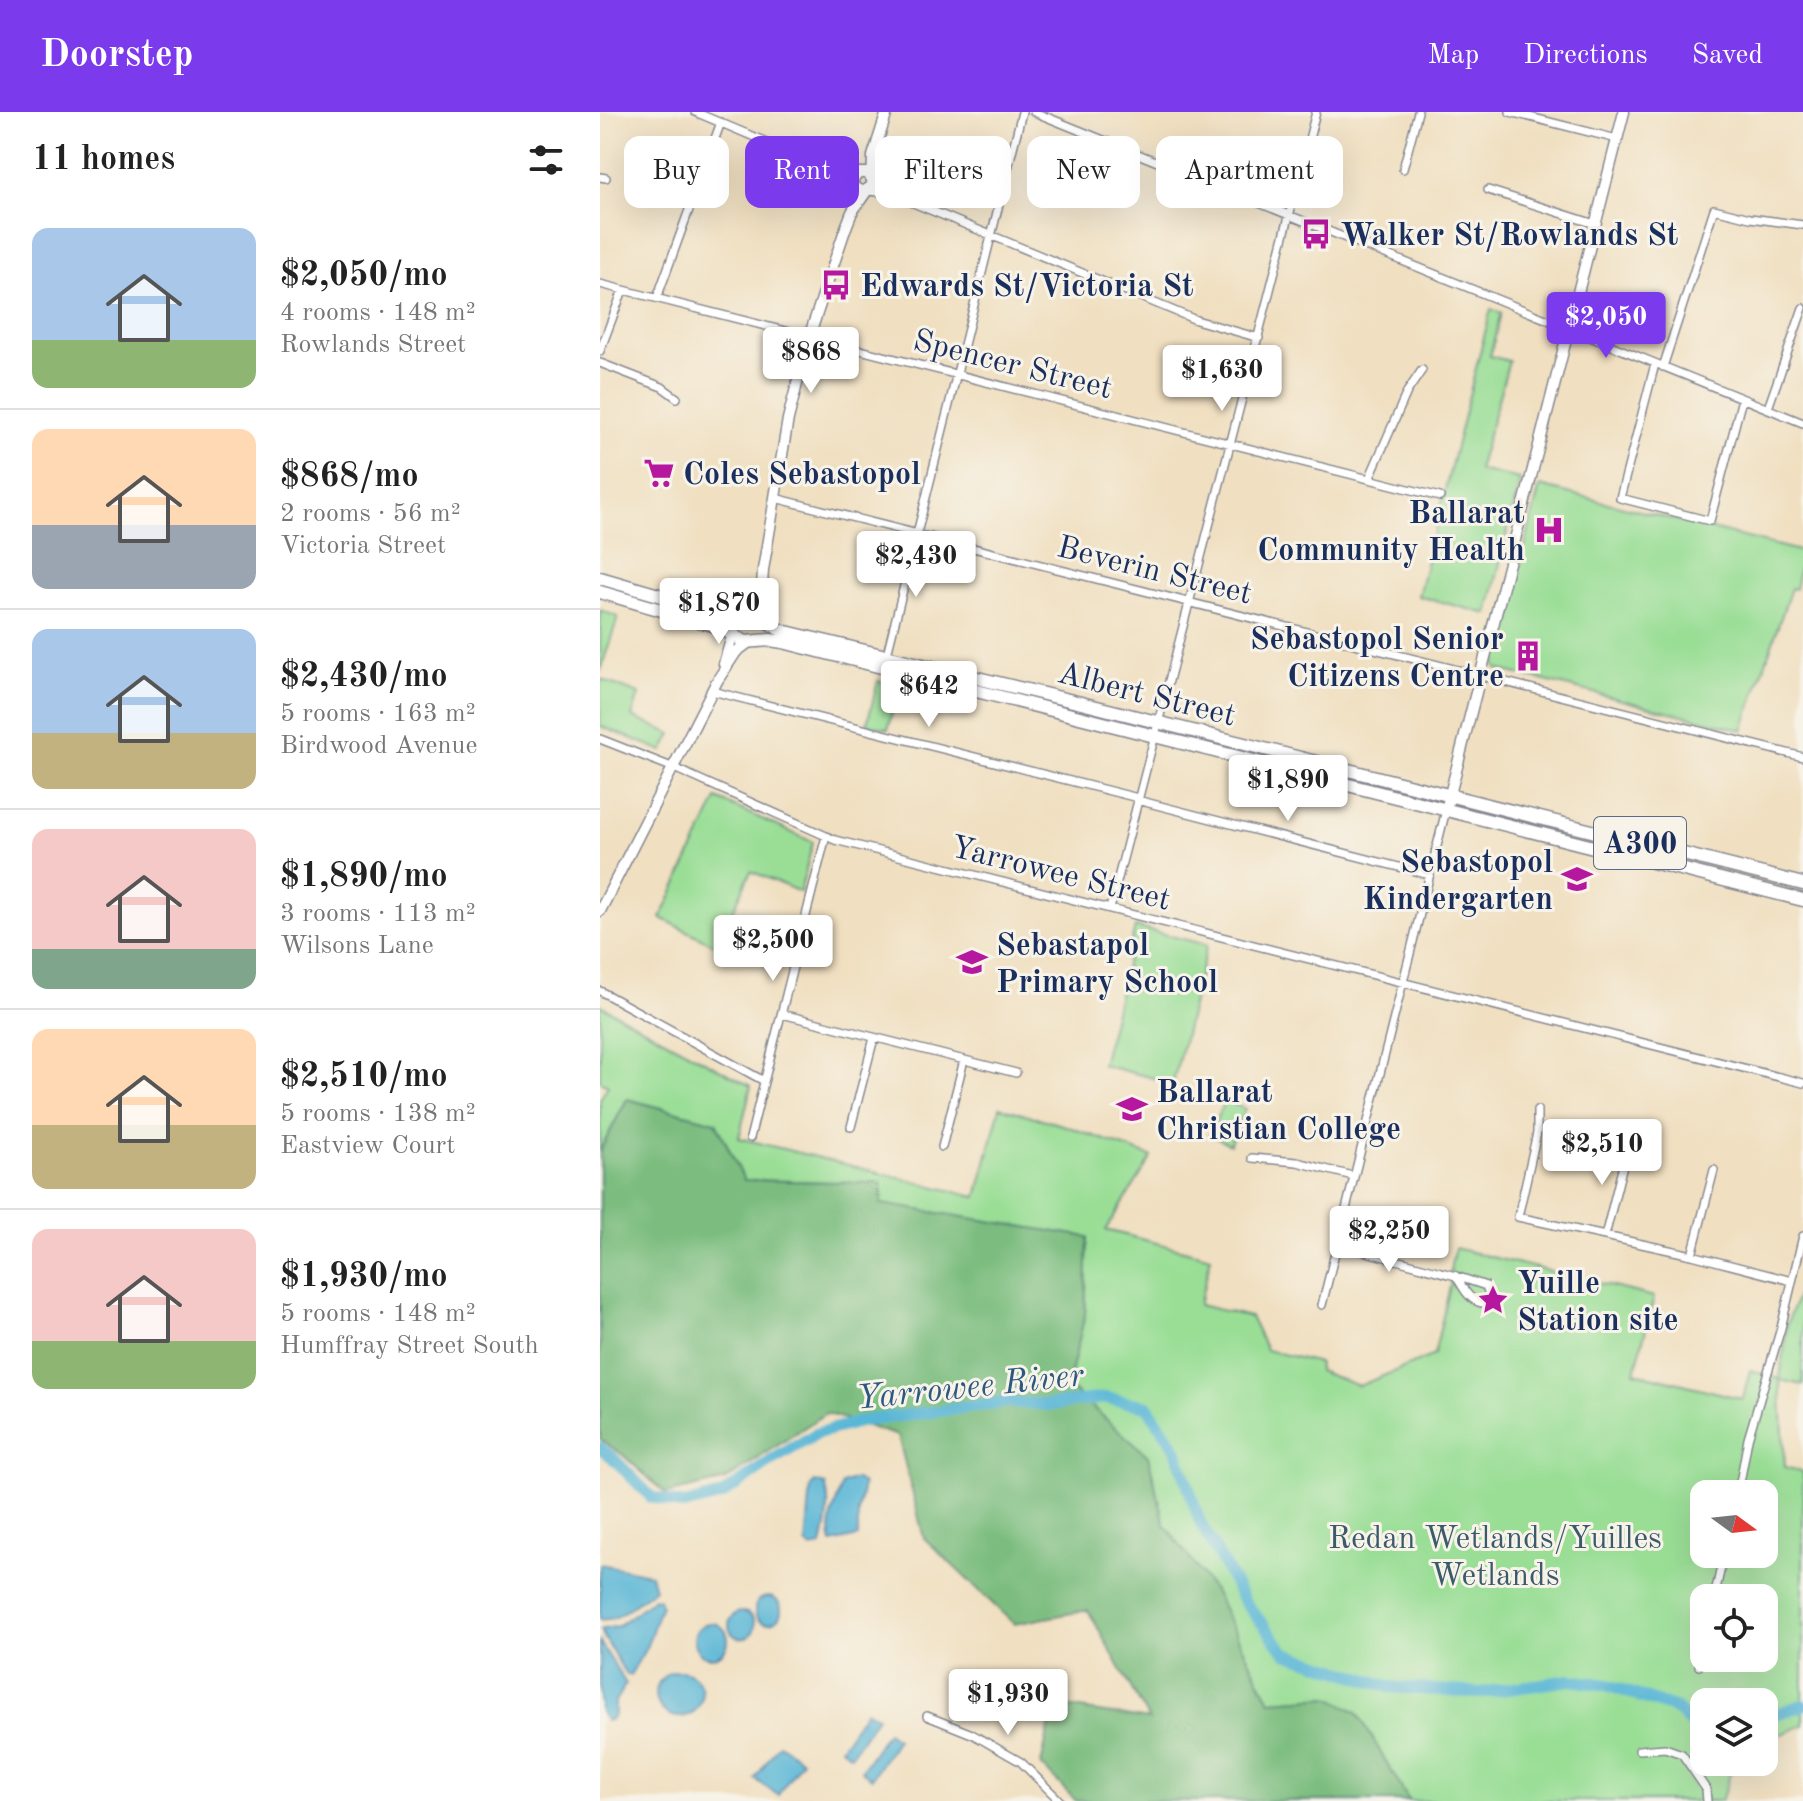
<!DOCTYPE html>
<html lang="en">
<head>
<meta charset="utf-8">
<style>
  body { margin:0; font-family:"Old Standard TT",serif; background:#f2f2f2; color:#222; height:100vh; display:flex; flex-direction:column; font-size:30px; white-space:nowrap }
  * { box-sizing:border-box; margin:0 }
  p { font-size:26px; color:#767676 }
  .icon { flex:none; width:44px; height:44px; fill:none; stroke:currentColor; stroke-width:2; stroke-linecap:round; stroke-linejoin:round }
  .map { position:relative; flex:1; overflow:hidden }
  .details { display:flex; flex-direction:column; background:#fff; width:600px }
  .details>* { flex:none }
  .top-card { position:absolute; left:24px; top:24px; width:760px; height:72px; display:flex; gap:16px }
  .needle { width:52px; rotate:105deg }
  .tools { position:absolute; left:1090px; top:1368px; display:grid; gap:16px }
  .tools a { display:grid; place-items:center; width:88px; height:88px; border-radius:16px; background:#fff; box-shadow:0 8px 32px #0002; font-size:40px }
  .price { position:absolute; translate:-50% -68px; padding:0 18px; border-radius:8px; background:#fff; color:#222; font-size:26px; line-height:52px; filter:drop-shadow(0 2px 4px #0008) }
  .price::after { content:''; position:absolute; left:50%; top:48px; width:24px; height:18px; margin-left:-12px; background:inherit; clip-path:polygon(0 0,100% 0,50% 100%) }
  .price.selected { background:#7c3aed; color:#fff }
  ul { padding:0; list-style:none }
  li { display:flex; align-items:center; gap:24px; height:200px; padding:0 32px }
  li+li { border-top:2px solid #e0e0e0 }
  li span { display:grid; place-items:center; flex:none; width:224px; height:160px; border-radius:16px; color:#555 }
  li>.icon { margin-inline-start:auto }
  span .icon { width:96px; height:96px; fill:#fffc; stroke-width:1 }
  li b { font-size:34px }
  h2 { display:flex; justify-content:space-between; align-items:center; height:96px; padding:0 32px; font-size:34px }
  .chip { padding:0 28px; border-radius:16px; background:#fff; box-shadow:0 8px 32px #0002; font-size:28px; line-height:72px }
  .chip.selected { background:#7c3aed; color:#fff }
  header { display:flex; align-items:center; gap:48px; box-sizing:border-box; height:112px; padding:0 40px; background:#7c3aed; color:#fff }
  header strong { font-size:38px }
  nav { display:flex; gap:44px; margin-inline-start:auto; font-size:28px }
  main { display:flex; flex:1; min-height:0 }
  .map>svg:first-child { display:block }
  .green { fill:#9ade96; stroke:#5a867a; stroke-width:2; fill-rule:evenodd }
  .forest { fill:#7bbd7f; stroke:#4b766e; stroke-width:2 }
  .water { fill:#58b6d6; stroke:#3a729a; stroke-width:2 }
  .lines { fill:none; stroke-linecap:round; stroke-linejoin:round }
  .river { stroke:#58b6d6; stroke-width:12 }
  .street-casing { stroke:#86878f; stroke-width:10 }
  .secondary-casing { stroke:#86878f; stroke-width:13 }
  .highway-casing { stroke:#86878f; stroke-width:15 }
  .street { stroke:#fff; stroke-width:7 }
  .secondary { stroke:#fff; stroke-width:10 }
  .highway { stroke:#fff; stroke-width:12 }
  .labels { text-anchor:middle; stroke-width:6; stroke-linejoin:round; paint-order:stroke }
  .shield { fill:#f7f3e8; stroke:#5d6a87; stroke-width:2 }
  .shield-label { font-size:30px; font-weight:bold; fill:#1b2f5e }
  .poi-label { font-size:32px; font-weight:bold; fill:#1b2f5e; stroke:#f7f3e8; text-anchor:start }
  .street-label { font-size:32px; fill:#1b2f5e; stroke:#f7f3e8 }
  .park-label { font-size:32px; fill:#3b5b6c; stroke:#f7f3e8 }
  .water-label { font-size:34px; font-style:italic; fill:#2d5882; stroke:#f7f3e8 }
</style>
</head>
<body>
<header>
<strong>Doorstep</strong>
<nav><a>Map</a><a>Directions</a><a>Saved</a></nav>
</header>
<main>
<section class="details">
<h2>11 homes<svg class="icon" aria-label="filters" viewBox="0 0 24 24"><path d="M4 7h16M4 17h16"/><circle cx="9" cy="7" r="2"/><circle cx="15" cy="17" r="2"/></svg></h2>
<ul>
<li><span style="background:linear-gradient(#a9c7e8 70%,#8fb573 0)"><svg class="icon" aria-label="home" viewBox="0 0 24 24"><path d="M3 11l9-7 9 7M6 9v11h12V9"/></svg></span><div><b>$2,050/mo</b><p>4 rooms · 148 m²</p><p>Rowlands Street</p></div></li>
<li><span style="background:linear-gradient(#ffd9b3 60%,#9aa5b1 0)"><svg class="icon" aria-label="home" viewBox="0 0 24 24"><path d="M3 11l9-7 9 7M6 9v11h12V9"/></svg></span><div><b>$868/mo</b><p>2 rooms · 56 m²</p><p>Victoria Street</p></div></li>
<li><span style="background:linear-gradient(#a9c7e8 65%,#c2b280 0)"><svg class="icon" aria-label="home" viewBox="0 0 24 24"><path d="M3 11l9-7 9 7M6 9v11h12V9"/></svg></span><div><b>$2,430/mo</b><p>5 rooms · 163 m²</p><p>Birdwood Avenue</p></div></li>
<li><span style="background:linear-gradient(#f6c9c9 75%,#7fa58c 0)"><svg class="icon" aria-label="home" viewBox="0 0 24 24"><path d="M3 11l9-7 9 7M6 9v11h12V9"/></svg></span><div><b>$1,890/mo</b><p>3 rooms · 113 m²</p><p>Wilsons Lane</p></div></li>
<li><span style="background:linear-gradient(#ffd9b3 60%,#c2b280 0)"><svg class="icon" aria-label="home" viewBox="0 0 24 24"><path d="M3 11l9-7 9 7M6 9v11h12V9"/></svg></span><div><b>$2,510/mo</b><p>5 rooms · 138 m²</p><p>Eastview Court</p></div></li>
<li><span style="background:linear-gradient(#f6c9c9 70%,#8fb573 0)"><svg class="icon" aria-label="home" viewBox="0 0 24 24"><path d="M3 11l9-7 9 7M6 9v11h12V9"/></svg></span><div><b>$1,930/mo</b><p>5 rooms · 148 m²</p><p>Humffray Street South</p></div></li>
</ul>
</section>
<div class="map">
<svg width="1203" height="1689" viewBox="0 0 1203 1689">
  <rect width="100%" height="100%" fill="#f7f3e8"/>
  <filter id="ink" filterUnits="userSpaceOnUse"><feTurbulence type="fractalNoise" baseFrequency=".0125" numOctaves="2"/><feDisplacementMap in="SourceGraphic" scale="16" xChannelSelector="R" yChannelSelector="G"/><feConvolveMatrix kernelMatrix="1 2 1 2 8 2 1 2 1" color-interpolation-filters="sRGB"/></filter>
  <filter id="wash" filterUnits="userSpaceOnUse"><feTurbulence type="fractalNoise" baseFrequency=".006" numOctaves="4" result="noise"/><feDisplacementMap in="SourceGraphic" scale="32" xChannelSelector="R" yChannelSelector="G"/><feGaussianBlur stdDeviation="1.8" result="paint"/><feColorMatrix in="noise" values="0 0 0 0 0 0 0 0 0 0 0 0 0 0 0 0 0 1.4 0 .05"/><feComposite in="paint" operator="in"/></filter>
  <g filter="url(#wash)">
    <rect width="100%" height="100%" fill="#f0dfc0"/>
    <path class="green" d="M891 197 901 201 890 244 909 249 878 358 920 367 888 502 818 484Z
      M940 374 1203 440 1195 477 1191 476 1143 618 897 557 895 553Z
      M0 498 18 505 0 560Z
      M0 567 39 582 32 605 72 622 63 639 0 614Z
      M278 569 298 575 288 617 267 612Z
      M117 687 213 730 200 780 151 759 117 834 61 806Z
      M535 815 607 833 573 971 502 953Z
      M0 893 151 974 139 1026 377 1085 400 995 466 1014 552 1045 506 1118 611 1145 599 1193 650 1205 666 1238 719 1251 718 1259 759 1274 834 1243 850 1174 851 1152 855 1136 1054 1185 1035 1260 1143 1287 1150 1258 1180 1267 1187 1212 1203 1168V1273L1180 1268 1185 1355 1203 1360V1613L1164 1629V1590H1104V1650H1134L1121 1689H809L757 1600 729 1585 670 1589 615 1481 565 1413 548 1344 468 1274 485 1202 488 1125 281 1092 282 1071 144 1068 116 1010 27 987 0 1039V987L8 973 0 969ZM1104 1382H1164V1442H1104ZM1104 1486H1164V1546H1104Z
      M625 988 645 997 630 1032 609 1023Z"/>
    <path class="forest" d="M27 987 116 1010 144 1068 282 1071 281 1092 488 1125 485 1202 468 1274 548 1344 565 1413 615 1481 670 1589 730 1585 757 1600 809 1689H476L441 1653 454 1593 549 1608 488 1498 414 1512 324 1426 298 1324 226 1301 126 1368 66 1382 23 1343 0 1327V1039Z"/>
    <path class="water" d="M255 1367 263 1372 258 1400V1425L232 1431C226 1411 237 1391 242 1372Z
      M215 1370 225 1373C232 1390 226 1416 222 1434L211 1436 206 1432 211 1374Z
      M0 1452 50 1462 55 1477 15 1506 0 1508Z
      M155 1498a13 13 0 1 1 26 0a13 13 0 1 1-26 0Z
      M54 1486 59 1487 61 1493 46 1536 30 1563H26L0 1518 18 1514Z
      M129 1513a13 13 0 1 1 26 0a13 13 0 1 1-26 0Z
      M94 1528a17 17 0 1 1 34 0a17 17 0 1 1-34 0Z
      M0 1530 26 1572 15 1589V1601L12 1607 6 1609 0 1600Z
      M56 1582a23 23 0 1 1 46 0a23 23 0 1 1-46 0Z
      M266 1598 277 1605 251 1643 240 1636Z
      M287 1620 297 1627 272 1666 261 1659Z
      M179 1632 202 1648 178 1683 155 1667Z"/>
    <g class="lines">
      <path class="river" d="M0 1336 12 1345 51 1385 84 1393 122 1383 174 1347 218 1321 263 1309 407 1290 450 1293 505 1286 547 1294 576 1337 600 1410 644 1489 686 1541 790 1575 880 1581 970 1568 1007 1573 1076 1597 1090 1611 1104 1614
        M1164 1606 1203 1593"/>
    </g>
  </g>
  <g filter="url(#ink)">
    <g class="lines">
      <g class="street-casing">
        <path id="street" d="M95 0 235 59 253 75
          M434 0 1203 311
          M910 0 1017 27
          M803 57 818 0
          M0 65 6 66
          M888 78 995 112
          M267 79 289 81 596 208 659 226
          M0 172 840 385
          M57 186 121 10
          M0 239 23 178
          M0 251 62 275 77 286
          M1055 252 1020 386 1110 409 1142 287
          M1063 255 1114 97 1150 106 1203 113
          M1168 296 1203 196
          M769 367 807 280 822 258
          M175 386 1203 645
          M286 546 422 0
          M112 579 538 686
          M0 627 74 656 235 728 1203 971
          M537 688 830 763
          M510 797 716 0
          M0 879 164 969
          M182 902 416 961
          M937 998V1021L918 1105 1092 1143 1192 1169
          M251 1015 274 926
          M150 1026 226 724
          M342 1035 364 948
          M652 1046 697 1050 753 1064
          M1005 1124 1028 1033
          M736 1132 856 1164 886 1174 889 1183 882 1191C868 1188 863 1175 856 1164
          M1092 1143 1114 1058
          M722 1193 846 698
          M1138 1382 1148 1327 1181 1216 1203 1124
          M1114 1486 1124 1442
          M1099 1554 1104 1531
          M327 1604 372 1622 421 1650 460 1689
          M1039 1638 1065 1636 1082 1642 1106 1677 1107 1689"/>
      </g>
      <g class="secondary-casing">
        <path id="secondary" d="M272 67 267 61H259L253 67V75L263 80 272 74 273 44 287 0
          M160 505 163 458 188 307 209 225 245 118 252 100 266 80
          M124 552 133 521
          M846 698 1024 0
          M0 799 117 569 136 540 149 530"/>
      </g>
      <g class="highway-casing">
        <path id="highway" d="M0 466 93 493 140 501
          M0 480 120 515 145 530 170 528 183 530 1203 788
          M133 521C131 509 137 496 151 500 161 502 172 516 186 520L477 590 1203 772"/>
      </g>
      <use href="#street" class="street"/>
      <use href="#secondary" class="secondary"/>
      <use href="#highway" class="highway"/>
    </g>
  </g>
  <defs>
    <g id="bus-bare" transform="scale(2.4)"><path d="M-5-6H5V4H4V6H2V4H-2V6H-4V4H-5ZM-3.5-4V0h7V-4ZM-3.5 1.2v1.5H-2V1.2ZM2 1.2v1.5H3.5V1.2Z" fill="#b5179e" stroke="#f7f3e8" stroke-width="2.5" paint-order="stroke"/></g>
    <g id="supermarket-bare" transform="scale(2.4)"><path d="M-6-5.5h2.5l.6 2H6L4.5 2H-2.5L-4.4-4H-6ZM-1.5 3.2a1.3 1.3 0 1 0 .1 0ZM3 3.2a1.3 1.3 0 1 0 .1 0Z" fill="#b5179e" stroke="#f7f3e8" stroke-width="2.5" paint-order="stroke"/></g>
    <g id="hospital-bare" transform="scale(2.4)"><path d="M-5-5h3v3.5h4V-5h3V5h-3V1.5h-4V5h-3Z" fill="#b5179e" stroke="#f7f3e8" stroke-width="2.5" paint-order="stroke"/></g>
    <g id="building-bare" transform="scale(2.4)"><path d="M-4-6H4V6H1V3H-1V6H-4ZM-2.5-4.3h1.7v1.8h-1.7ZM.8-4.3h1.7v1.8H.8ZM-2.5-1h1.7V.8h-1.7ZM.8-1h1.7V.8H.8Z" fill="#b5179e" stroke="#f7f3e8" stroke-width="2.5" paint-order="stroke"/></g>
    <g id="school-bare" transform="scale(2.4)"><path d="M0-5L7-2L0 1L-7-2ZM-4 1L0 2.5L4 1V4Q0 6-4 4Z" fill="#b5179e" stroke="#f7f3e8" stroke-width="2.5" paint-order="stroke"/></g>
    <g id="sight-bare" transform="scale(2.4)"><path d="M0-6L1.8-2.2L6-1.7L2.9 1.2L3.7 5.4L0 3.3L-3.7 5.4L-2.9 1.2L-6-1.7L-1.8-2.2Z" fill="#b5179e" stroke="#f7f3e8" stroke-width="2.5" paint-order="stroke"/></g>
  </defs>
  <g fill-rule="evenodd">
    <use href="#bus-bare" x="716" y="122"/>
    <use href="#bus-bare" x="236" y="173"/>
    <use href="#supermarket-bare" x="59" y="361"/>
    <use href="#hospital-bare" x="949" y="418"/>
    <use href="#building-bare" x="928" y="544"/>
    <use href="#school-bare" x="977" y="767"/>
    <use href="#school-bare" x="372" y="850"/>
    <use href="#school-bare" x="532" y="997"/>
    <use href="#sight-bare" x="893" y="1188"/>
  </g>
  <g class="labels">
    <rect class="shield" x="994" y="705" width="92" height="52" rx="6"/>
    <g class="shield-label">
      <text x="1040" y="741">A300</text>
    </g>
    <g class="poi-label">
      <text x="740" y="133">Walker St/Rowlands St</text>
      <text x="260" y="184">Edwards St/Victoria St</text>
      <text x="83" y="372">Coles Sebastopol</text>
      <text x="925" y="411" text-anchor="end">Ballarat<tspan x="925" dy="37">Community Health</tspan></text>
      <text x="904" y="537" text-anchor="end">Sebastopol Senior<tspan x="904" dy="37">Citizens Centre</tspan></text>
      <text x="953" y="760" text-anchor="end">Sebastopol<tspan x="953" dy="37">Kindergarten</tspan></text>
      <text x="396" y="843">Sebastapol<tspan x="396" dy="37">Primary School</tspan></text>
      <text x="556" y="990">Ballarat<tspan x="556" dy="37">Christian College</tspan></text>
      <text x="917" y="1181">Yuille<tspan x="917" dy="37">Station site</tspan></text>
    </g>
    <g class="street-label">
      <text transform="translate(413 251) rotate(14)" y="11">Spencer Street</text>
      <text transform="translate(555 457) rotate(14)" y="11">Beverin Street</text>
      <text transform="translate(547 581) rotate(14)" y="11">Albert Street</text>
      <text transform="translate(461 760) rotate(14)" y="11">Yarrowee Street</text>
    </g>
    <g class="park-label">
      <text x="895" y="1436">Redan Wetlands/Yuilles<tspan x="895" dy="37">Wetlands</tspan></text>
    </g>
    <g class="water-label">
      <text transform="translate(370 1273) rotate(-6)" y="12">Yarrowee River</text>
    </g>
  </g>
</svg>
<div class="tools">
<a><svg class="needle" viewBox="-14 -14 28 28"><path d="M0-13l5 13h-10z" fill="#e53935"/><path d="M0 13l5-13h-10z" fill="#767676"/></svg></a>
<a><svg class="icon" aria-label="locate" viewBox="0 0 24 24"><circle cx="12" cy="12" r="6"/><path d="M12 2v4M12 18v4M2 12h4M18 12h4"/></svg></a>
<a><svg class="icon" aria-label="layers" viewBox="0 0 24 24"><path d="M12 4l9 5-9 5-9-5zM3 14l9 5 9-5"/></svg></a>
</div>
<b class="price selected" style="left:1006px;top:248px">$2,050</b>
<b class="price" style="left:211px;top:283px">$868</b>
<b class="price" style="left:622px;top:301px">$1,630</b>
<b class="price" style="left:316px;top:487px">$2,430</b>
<b class="price" style="left:119px;top:534px">$1,870</b>
<b class="price" style="left:329px;top:617px">$642</b>
<b class="price" style="left:688px;top:711px">$1,890</b>
<b class="price" style="left:173px;top:871px">$2,500</b>
<b class="price" style="left:1002px;top:1075px">$2,510</b>
<b class="price" style="left:789px;top:1162px">$2,250</b>
<b class="price" style="left:408px;top:1625px">$1,930</b>
<div class="top-card">
<a class="chip">Buy</a>
<a class="chip selected">Rent</a>
<a class="chip">Filters</a>
<a class="chip">New</a>
<a class="chip">Apartment</a>
</div>
</div>
</main>
</body>
</html>
